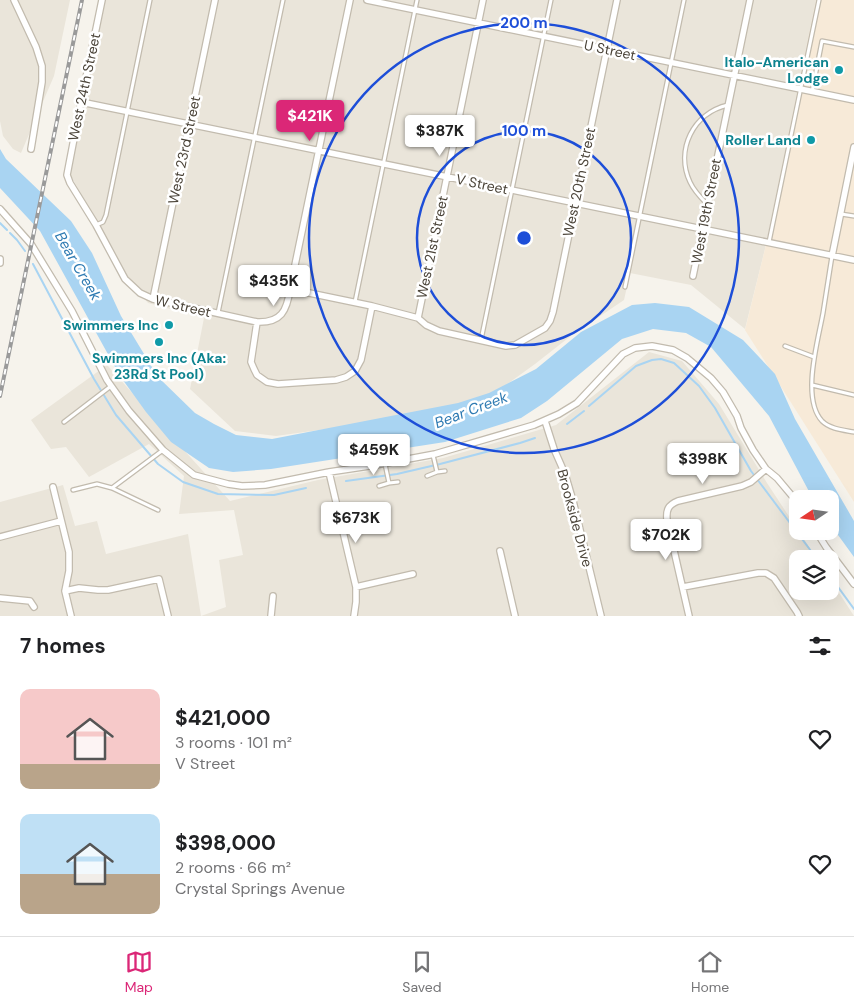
<!DOCTYPE html>
<html lang="en">
<head>
<meta charset="utf-8">
<style>
  body { margin:0; font-family:"DM Sans",sans-serif; background:#f6f6f6; color:#202124; height:100vh; display:flex; flex-direction:column; font-size:19px; white-space:nowrap }
  * { box-sizing:border-box; margin:0 }
  p { font-size:16px; color:#757577 }
  .icon { flex:none; width:28px; height:28px; fill:none; stroke:currentColor; stroke-width:2; stroke-linecap:round; stroke-linejoin:round }
  .map { position:relative; height:616px; overflow:hidden }
  .details { display:flex; flex-direction:column; background:#fff; flex:1 }
  .details>* { flex:none }
  .needle { width:32px; rotate:257deg }
  .fabs { position:absolute; left:789px; top:490px; display:grid; gap:10px }
  .fabs a { display:grid; place-items:center; width:50px; height:50px; border-radius:10px; background:#fff; box-shadow:0 5px 20px #0002; font-size:25px }
  .price { position:absolute; translate:-50% -42px; padding:0 11px; border-radius:5px; background:#fff; color:#222; font-size:16px; line-height:32px; filter:drop-shadow(0 1px 2px #0008) }
  .price::after { content:''; position:absolute; left:50%; top:30px; width:15px; height:11px; margin-left:-8px; background:inherit; clip-path:polygon(0 0,100% 0,50% 100%) }
  .price.selected { background:#db2777; color:#fff }
  ul { padding:0; list-style:none }
  li { display:flex; align-items:center; gap:15px; height:125px; padding:0 20px }
  li span { display:grid; place-items:center; flex:none; width:140px; height:100px; border-radius:10px; color:#555 }
  li>.icon { margin-inline-start:auto }
  span .icon { width:60px; height:60px; fill:#fffc; stroke-width:1 }
  li b { font-size:21px }
  h2 { display:flex; justify-content:space-between; align-items:center; height:60px; padding:0 20px; font-size:21px }
  .menu { display:flex; justify-content:space-around; align-items:center; height:70px; border-top:1px solid #e0e0e0; background:#fff; font-size:14px; color:#757577 }
  .menu a { display:grid; justify-items:center; gap:2px }
  .menu .selected { color:#db2777 }
  .map>svg:first-child { display:block }
  .residential { fill:#eae5da }
  .commercial { fill:#f7ead8 }
  .water { fill:#a9d4f2 }
  .lines { fill:none; stroke-linecap:round; stroke-linejoin:round }
  .stream { stroke:#a9d4f2; stroke-width:2 }
  .lane-casing { stroke:#c2bbae; stroke-width:5.5 }
  .street-casing { stroke:#c2bbae; stroke-width:8 }
  .lane { stroke:#fff; stroke-width:3 }
  .street { stroke:#fff; stroke-width:5.5 }
  .rail-casing { stroke:#9a9a9a; stroke-width:4 }
  .rail { stroke:#fff; stroke-width:2; stroke-dasharray:5.5; stroke-linecap:butt }
  .ring { fill:none; stroke:#1d4ed8; stroke-width:2.5 }
  .culture-dot { fill:#0f9aa8; stroke:#fff; stroke-width:2 }
  .labels { text-anchor:middle; stroke-width:5; stroke-linejoin:round; paint-order:stroke }
  .street-label { font-size:14px; fill:#4b4439; stroke:#fff }
  .culture-label { font-size:14px; font-weight:bold; fill:#0d838f; stroke:#fff; text-anchor:end }
  .water-label { font-size:15px; font-style:italic; fill:#2e7ab2; stroke:#fff }
  .centre { fill:#1d4ed8; stroke:#fff; stroke-width:2.5 }
  .ring-label { font-size:15px; text-anchor:middle; font-weight:bold; fill:#1d4ed8; stroke:#fff; stroke-width:5; stroke-linejoin:round; paint-order:stroke }
</style>
</head>
<body>
<div class="map">
<svg width="854" height="616" viewBox="0 0 854 616">
  <rect width="100%" height="100%" fill="#f6f3ec"/>
  <path class="residential" d="M0 0H70L54 76 21 153 13 149 3 136 0 121Z
    M105 0H816L765 249 745 329 691 285 630 273 624 300 572 335 535 364 485 400 391 420 276 436 235 431 190 389 204 318 148 303 126 275 70 174Z
    M649 352 682 361 719 404 767 483 817 559H798V591H830V579L854 616H0V502L63 485 75 526 97 521 106 554 188 534 201 616 226 607 219 560 243 555 234 510 179 514 184 476 149 444 89 477 66 447 51 449 31 420 107 365 230 501 318 480 443 458 556 425Z"/>
  <path class="commercial" d="M816 0H854V502L745 330 765 249Z"/>
  <path class="water" d="M0 149 6 159 71 221 92 253 121 316 158 377 195 413 214 424 236 435 272 439 458 403 489 393 536 369 581 332 632 305 655 303 689 307 743 340 775 374 795 419 854 521V557L830 524V499H813L769 416 711 347 686 333 653 329 622 339 547 401 521 418 445 442 271 469 233 472 209 468 171 442 146 412 120 376 40 231 0 188Z"/>
  <g class="lines">
    <path class="stream" d="M0 223 7 230
      M10 233 17 240 25 251
      M33 264 94 379 116 415 158 464 183 482 218 494 274 495 306 488
      M589 406 636 366 652 360 661 359 674 363 699 386 715 408 751 471 817 559
      M567 424 584 411
      M346 481 397 474 440 464 520 443 535 438
      M830 576 854 609"/>
    <g class="lane-casing">
      <path id="lane" d="M812 92 822 41 854 47
        M707 204C700 197 694 191 690 182 675 150 693 113 728 105
        M841 214 854 216
        M96 225 103 222 106 215 150 0
        M769 242 819 0
        M832 256C829 275 826 294 823 313 818 341 801 398 822 421 830 429 843 430 854 432
        M625 287 684 0
        M355 302 417 0
        M218 313 283 0
        M481 340 551 0
        M785 346 814 357
        M812 385 854 395
        M64 422 111 386
        M385 464 389 483 398 482
        M437 472 445 471
        M427 476 437 472 433 455
        M379 486 389 483
        M112 488 163 450
        M73 490 97 484 112 488 158 510"/>
    </g>
    <g class="street-casing">
      <path id="street" d="M14 0 36 47 42 66V82L31 149
        M102 0 81 102 67 175 70 183 96 225 125 279 140 293 153 299 257 322C281 323 287 311 290 289L372 306 418 318 426 325 439 331 506 346 515 345 545 328 550 321 553 312 617 0
        M367 0 854 100
        M81 102 854 260
        M0 209 31 244 72 311 107 380 129 411 163 450 194 475 228 484 242 486 265 485 329 472 376 465 435 454 534 425 559 414 577 403 623 354 635 348 652 346 673 350 687 358 711 378 723 392 737 416 741 428 753 450 766 469 777 478 798 503
        M832 256 854 147
        M0 259V263
        M693 276 750 0
        M290 289 350 0
        M153 299 215 0
        M418 318 483 0
        M257 322 251 362 254 369 257 375 267 382 278 384 336 380 346 377 355 371 361 360 372 306
        M545 421 554 449 565 474 573 501 601 616
        M329 472 356 587V602L354 616
        M53 487 69 552V571L65 591 71 616
        M816 531 826 547 854 584
        M0 537 61 521
        M500 551 515 616
        M356 587 413 574
        M683 587 758 573H766L774 578 797 612 799 616
        M65 591 79 588 98 590H108L159 579 168 616
        M0 598 30 601 34 607
        M271 616 273 596
        M689 616 667 520C666 510 668 505 678 501L742 486 751 482 766 469"/>
    </g>
    <use href="#lane" class="lane"/>
    <use href="#street" class="street"/>
    <g class="rail-casing">
      <path id="rail" d="M0 396 82 0"/>
    </g>
    <use href="#rail" class="rail"/>
  </g>
  <g class="ring">
    <circle cx="524" cy="238" r="107"/>
    <circle cx="524" cy="238" r="215"/>
  </g>
  <g class="culture-dot">
    <circle cx="839" cy="70" r="5"/>
    <circle cx="811" cy="140" r="5"/>
    <circle cx="169" cy="325" r="5"/>
    <circle cx="159" cy="342" r="5"/>
  </g>
  <g class="labels">
    <g class="street-label">
      <text transform="translate(610 50) rotate(12)" y="5">U Street</text>
      <text transform="translate(84 87) rotate(-78)" y="5">West 24th Street</text>
      <text transform="translate(184 150) rotate(-78)" y="5">West 23rd Street</text>
      <text transform="translate(579 182) rotate(-78)" y="5">West 20th Street</text>
      <text transform="translate(482 184) rotate(12)" y="5">V Street</text>
      <text transform="translate(706 211) rotate(-79)" y="5">West 19th Street</text>
      <text transform="translate(432 247) rotate(-78)" y="5">West 21st Street</text>
      <text transform="translate(183 306) rotate(13)" y="5">W Street</text>
      <text transform="translate(575 518) rotate(75)" y="5">Brookside Drive</text>
    </g>
    <g class="culture-label">
      <text x="829" y="67">Italo-American<tspan x="829" dy="16">Lodge</tspan></text>
      <text x="801" y="145">Roller Land</text>
      <text x="159" y="330">Swimmers Inc</text>
      <text x="159" y="363" text-anchor="middle">Swimmers Inc (Aka:<tspan x="159" dy="16">23Rd St Pool)</tspan></text>
    </g>
    <g class="water-label">
      <text transform="translate(78 266) rotate(60)" y="5">Bear Creek</text>
      <text transform="translate(471 410) rotate(-21)" y="5">Bear Creek</text>
    </g>
  </g>
  <circle cx="524" cy="238" r="8" class="centre"/>
  <g class="ring-label">
    <text x="524" y="28">200 m</text>
    <text x="524" y="136">100 m</text>
  </g>
</svg>
<div class="fabs">
<a><svg class="needle" viewBox="-14 -14 28 28"><path d="M0-13l5 13h-10z" fill="#e53935"/><path d="M0 13l5-13h-10z" fill="#757577"/></svg></a>
<a><svg class="icon" aria-label="layers" viewBox="0 0 24 24"><path d="M12 4l9 5-9 5-9-5zM3 14l9 5 9-5"/></svg></a>
</div>
<b class="price selected" style="left:310px;top:142px">$421K</b>
<b class="price" style="left:440px;top:157px">$387K</b>
<b class="price" style="left:274px;top:307px">$435K</b>
<b class="price" style="left:374px;top:476px">$459K</b>
<b class="price" style="left:703px;top:485px">$398K</b>
<b class="price" style="left:356px;top:544px">$673K</b>
<b class="price" style="left:666px;top:561px">$702K</b>
</div>
<section class="details">
<h2>7 homes<svg class="icon" aria-label="filters" viewBox="0 0 24 24"><path d="M4 7h16M4 17h16"/><circle cx="9" cy="7" r="2"/><circle cx="15" cy="17" r="2"/></svg></h2>
<ul>
<li><span style="background:linear-gradient(#f6c9c9 75%,#b9a48a 0)"><svg class="icon" aria-label="home" viewBox="0 0 24 24"><path d="M3 11l9-7 9 7M6 9v11h12V9"/></svg></span><div><b>$421,000</b><p>3 rooms · 101 m²</p><p>V Street</p></div><svg class="icon" aria-label="heart" viewBox="0 0 24 24"><path d="M12 20l-8-8c-3-5 5-10 8-4 3-6 11-1 8 4z"/></svg></li>
<li><span style="background:linear-gradient(#bfe0f5 60%,#b9a48a 0)"><svg class="icon" aria-label="home" viewBox="0 0 24 24"><path d="M3 11l9-7 9 7M6 9v11h12V9"/></svg></span><div><b>$398,000</b><p>2 rooms · 66 m²</p><p>Crystal Springs Avenue</p></div><svg class="icon" aria-label="heart" viewBox="0 0 24 24"><path d="M12 20l-8-8c-3-5 5-10 8-4 3-6 11-1 8 4z"/></svg></li>
</ul>
</section>
<nav class="menu">
<a class="selected"><svg class="icon" aria-label="map" viewBox="0 0 24 24"><path d="M3 6l6-2 6 2 6-2v14l-6 2-6-2-6 2zM9 4v14M15 6v14"/></svg>Map</a>
<a><svg class="icon" aria-label="saved" viewBox="0 0 24 24"><path d="M7 4h10v16l-5-4-5 4z"/></svg>Saved</a>
<a><svg class="icon" aria-label="home" viewBox="0 0 24 24"><path d="M3 11l9-7 9 7M6 9v11h12V9"/></svg>Home</a>
</nav>
</body>
</html>
